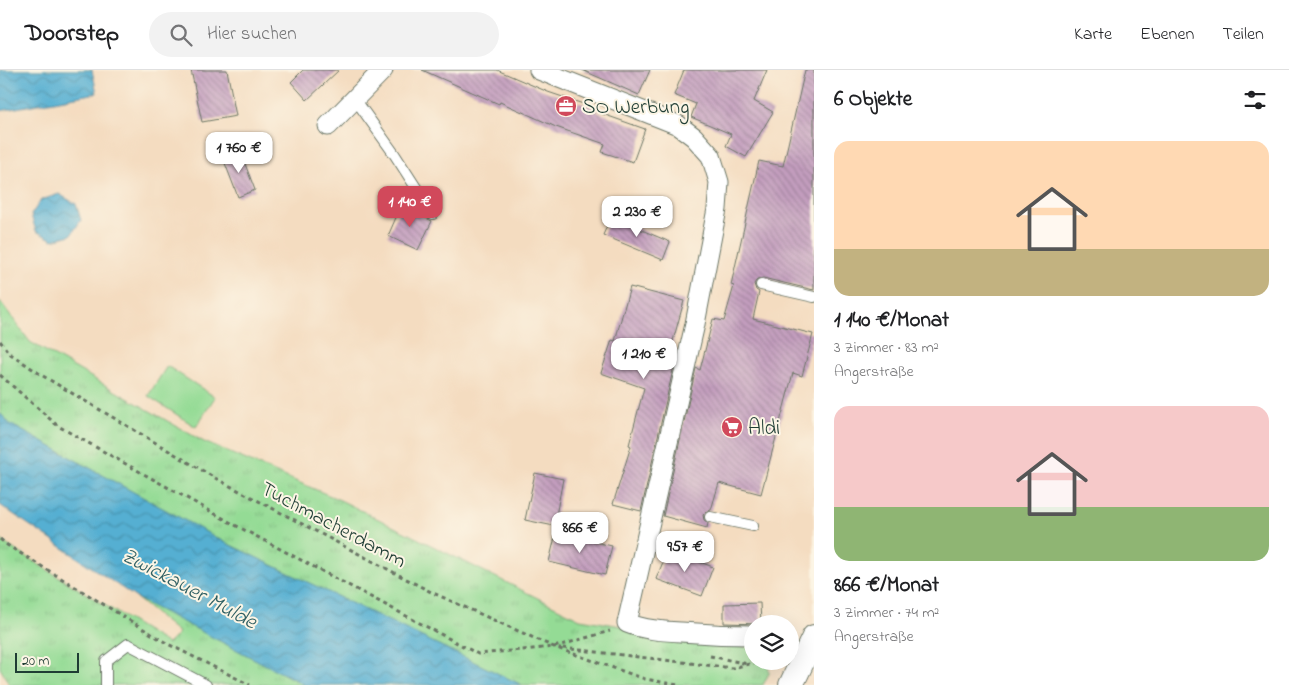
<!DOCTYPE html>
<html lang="de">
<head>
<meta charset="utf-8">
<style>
  body { margin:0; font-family:"Indie Flower",sans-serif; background:#f2f2f2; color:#202124; height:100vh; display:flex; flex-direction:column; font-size:19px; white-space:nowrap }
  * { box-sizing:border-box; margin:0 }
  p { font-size:16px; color:#757577 }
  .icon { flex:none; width:28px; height:28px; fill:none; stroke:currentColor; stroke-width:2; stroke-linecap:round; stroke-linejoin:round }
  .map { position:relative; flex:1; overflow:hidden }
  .panel { display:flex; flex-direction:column; background:#fff; width:475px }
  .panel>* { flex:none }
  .fabs { position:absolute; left:744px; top:545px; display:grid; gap:10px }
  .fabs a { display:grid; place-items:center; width:55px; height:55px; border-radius:50%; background:#fff; box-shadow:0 5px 20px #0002; font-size:25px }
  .scale { position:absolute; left:15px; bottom:12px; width:64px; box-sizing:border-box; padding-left:5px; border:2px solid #1f3d34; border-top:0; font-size:14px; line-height:18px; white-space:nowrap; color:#1f3d34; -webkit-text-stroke:4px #fcf5e5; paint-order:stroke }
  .price { position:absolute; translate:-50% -42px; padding:0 11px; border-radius:10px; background:#fff; color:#222; font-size:16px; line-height:32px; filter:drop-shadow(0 1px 2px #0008) }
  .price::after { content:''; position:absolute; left:50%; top:30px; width:15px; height:11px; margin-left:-8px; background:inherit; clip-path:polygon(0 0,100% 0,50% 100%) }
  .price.on { background:#d1495b; color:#fff }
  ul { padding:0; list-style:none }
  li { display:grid; align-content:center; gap:10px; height:265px; padding:0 20px }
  li span { display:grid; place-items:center; height:155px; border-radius:15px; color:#555 }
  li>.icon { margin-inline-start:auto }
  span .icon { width:90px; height:90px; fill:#fffc; stroke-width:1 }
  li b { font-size:21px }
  h2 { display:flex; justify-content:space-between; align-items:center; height:60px; padding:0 20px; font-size:21px }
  header { display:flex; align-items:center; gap:30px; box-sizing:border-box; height:70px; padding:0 25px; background:#fff; border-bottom:1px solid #e0e0e0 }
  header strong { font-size:24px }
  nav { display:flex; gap:28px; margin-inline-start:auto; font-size:18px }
  .search { width:350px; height:45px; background:#f2f2f2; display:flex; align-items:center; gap:12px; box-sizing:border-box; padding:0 18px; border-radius:28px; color:#757577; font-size:19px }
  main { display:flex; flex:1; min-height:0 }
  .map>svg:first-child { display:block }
  .grass { fill:url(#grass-tufts); stroke:#5a8c64 }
  .garden { fill:#94db95; stroke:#5a8c64 }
  .water { fill:url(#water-waves); stroke:#3a7683 }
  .building { fill:url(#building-back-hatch) }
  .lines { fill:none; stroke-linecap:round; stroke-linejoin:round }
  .service-casing { stroke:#6a7565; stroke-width:12 }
  .minor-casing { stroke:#6a7565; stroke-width:21 }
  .tertiary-casing { stroke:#6a7565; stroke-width:26 }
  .path { stroke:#6a7565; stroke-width:3; stroke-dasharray:4 4; stroke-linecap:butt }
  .service { stroke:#fff; stroke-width:10 }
  .minor { stroke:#fff; stroke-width:19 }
  .tertiary { stroke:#fff; stroke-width:24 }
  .labels { text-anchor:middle; stroke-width:4; stroke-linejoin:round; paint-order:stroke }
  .poi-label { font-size:21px; fill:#1f3d34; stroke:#fcf5e5; text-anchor:start }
  .street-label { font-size:21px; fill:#1f3d34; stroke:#fcf5e5 }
  .water-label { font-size:22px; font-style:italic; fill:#2f5f63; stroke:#fcf5e5 }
</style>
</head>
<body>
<header>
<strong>Doorstep</strong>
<div class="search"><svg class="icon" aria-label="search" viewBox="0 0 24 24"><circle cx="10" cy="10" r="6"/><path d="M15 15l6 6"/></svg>Hier suchen</div>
<nav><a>Karte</a><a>Ebenen</a><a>Teilen</a></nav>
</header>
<main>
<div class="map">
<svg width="814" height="615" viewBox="0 0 814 615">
  <defs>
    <pattern id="grass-tufts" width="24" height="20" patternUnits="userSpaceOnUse" patternTransform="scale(1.25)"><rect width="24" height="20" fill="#94db95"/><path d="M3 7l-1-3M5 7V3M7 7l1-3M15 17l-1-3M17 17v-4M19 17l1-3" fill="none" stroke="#7fbd81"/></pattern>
    <pattern id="water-waves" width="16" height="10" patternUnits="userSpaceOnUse" patternTransform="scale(1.25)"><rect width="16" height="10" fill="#55afd2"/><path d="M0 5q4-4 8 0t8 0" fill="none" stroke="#4690ab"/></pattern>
    <pattern id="building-back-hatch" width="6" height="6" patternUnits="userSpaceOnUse" patternTransform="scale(1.25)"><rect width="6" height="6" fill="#c39dbe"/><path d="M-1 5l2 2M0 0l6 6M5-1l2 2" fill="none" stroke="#9e819b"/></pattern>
  </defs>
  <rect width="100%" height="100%" fill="#fcf5e5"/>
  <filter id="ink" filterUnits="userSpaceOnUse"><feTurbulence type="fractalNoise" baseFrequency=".02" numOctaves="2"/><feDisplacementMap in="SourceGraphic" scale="10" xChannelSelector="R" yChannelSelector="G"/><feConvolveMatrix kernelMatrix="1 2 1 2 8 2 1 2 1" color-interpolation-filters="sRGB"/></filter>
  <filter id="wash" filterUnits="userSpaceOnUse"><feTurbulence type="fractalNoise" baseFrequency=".0096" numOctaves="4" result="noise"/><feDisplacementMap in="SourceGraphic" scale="20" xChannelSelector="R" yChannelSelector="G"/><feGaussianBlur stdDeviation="1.12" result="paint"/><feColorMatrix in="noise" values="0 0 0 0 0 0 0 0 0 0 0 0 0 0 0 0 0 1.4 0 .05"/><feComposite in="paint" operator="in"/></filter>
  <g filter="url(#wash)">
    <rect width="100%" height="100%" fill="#f4dcc0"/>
    <path class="grass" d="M0 231 30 272 204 372 340 430 580 549 752 578V591H768L769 603 763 615H522L224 472 10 354 0 343Z
      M0 469 7 475 168 574 179 563 135 527 305 615H10L0 598Z"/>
    <path class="garden" d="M167 296 215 327 196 357 148 326Z"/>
    <path class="water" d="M0 0H92L97 23 0 41Z
      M59 124 76 134 81 150 71 165 53 170 36 161 31 145 41 130Z
      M0 343 10 354 224 472 522 615H305L138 529 0 435Z"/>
    <g id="blocks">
      <path class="building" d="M191 0H227L236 46 202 52Z
        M303 0H339L307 30 291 12Z
        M422 0H497L548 22 598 39 597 42 645 59 633 92 602 82 605 74 556 57 500 32 499 34Z
        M582 0H650L639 25Z
        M684 0H767L754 31 773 42 746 87 726 76 731 64 691 47 696 34 674 25Z
        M805 0H814V220L763 208 759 209 756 211 754 214 756 220 759 222 753 249 813 264 802 306 793 303 761 424 719 413 711 440 707 441 703 445 704 450 708 453 707 458 663 446 696 298 700 300 713 249 724 251 734 216 731 215 759 91 783 96Z
        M240 81 255 120 238 127 223 88Z
        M401 136 432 151 418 180 388 166Z
        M611 147 670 172 663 190 603 165Z
        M630 217 684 231 668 289 675 291 641 441 613 434 631 376 629 375 644 318 601 303 612 270 615 271Z
        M535 403 563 409 554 456 525 450Z
        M556 463 612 476 605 505 549 492Z
        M668 480 713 497 702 526 656 509Z
        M760 533 761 554 724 553V534Z"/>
    </g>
  </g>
  <g filter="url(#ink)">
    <use href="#blocks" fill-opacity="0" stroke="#6a7565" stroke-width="1"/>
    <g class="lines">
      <g class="service-casing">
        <path id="service" d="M355 29 395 85 433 144
          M761 215 814 227
          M710 447 753 456
          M106 615V591L128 574 206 615"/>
      </g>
      <g class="minor-casing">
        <path id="minor" d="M539 0 678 55 694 67 711 86 719 112 717 139 695 254 627 553C644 560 663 561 681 562 705 564 729 565 752 565
          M328 56 383 0"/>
      </g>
      <g class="tertiary-casing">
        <path id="tertiary" d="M791 615 814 567"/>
      </g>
      <path class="path" d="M0 271 9 283 43 306 215 408 431 522 554 577 645 609 678 615
        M0 305 58 356 235 455 478 584 554 577 610 561
        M0 469 7 475 168 574 250 615
        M563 578 732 598 763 591
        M710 586 748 594"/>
      <use href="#service" class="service"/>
      <use href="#minor" class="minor"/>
      <use href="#tertiary" class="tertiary"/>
    </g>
  </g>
  <defs>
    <g id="office-disc" transform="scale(1.125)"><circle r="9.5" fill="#d1495b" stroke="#fcf5e5"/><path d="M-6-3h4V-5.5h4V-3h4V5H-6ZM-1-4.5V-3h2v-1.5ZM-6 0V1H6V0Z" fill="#fff"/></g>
    <g id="supermarket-disc" transform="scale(1.125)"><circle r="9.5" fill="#d1495b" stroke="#fcf5e5"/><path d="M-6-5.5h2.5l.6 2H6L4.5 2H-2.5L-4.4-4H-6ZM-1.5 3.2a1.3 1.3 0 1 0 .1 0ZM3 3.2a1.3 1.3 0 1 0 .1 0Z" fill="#fff"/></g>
  </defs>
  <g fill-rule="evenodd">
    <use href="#office-disc" x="566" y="36"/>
    <use href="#supermarket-disc" x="732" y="357"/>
  </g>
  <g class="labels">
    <g class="poi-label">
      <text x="582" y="43">SO Werbung</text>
      <text x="748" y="364">Aldi</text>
    </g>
    <g class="street-label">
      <text transform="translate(334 454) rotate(28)" y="7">Tuchmacherdamm</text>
    </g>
    <g class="water-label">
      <text transform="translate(190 517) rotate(28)" y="8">Zwickauer Mulde</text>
    </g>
  </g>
</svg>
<div class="fabs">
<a><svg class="icon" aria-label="layers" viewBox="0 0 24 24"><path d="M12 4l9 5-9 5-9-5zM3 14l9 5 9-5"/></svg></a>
</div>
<div class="scale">20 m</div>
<b class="price" style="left:239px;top:104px">1 760 €</b>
<b class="price on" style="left:410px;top:158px">1 140 €</b>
<b class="price" style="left:637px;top:168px">2 230 €</b>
<b class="price" style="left:644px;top:310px">1 210 €</b>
<b class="price" style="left:580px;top:484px">866 €</b>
<b class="price" style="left:685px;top:503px">957 €</b>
</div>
<section class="panel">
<h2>6 Objekte<svg class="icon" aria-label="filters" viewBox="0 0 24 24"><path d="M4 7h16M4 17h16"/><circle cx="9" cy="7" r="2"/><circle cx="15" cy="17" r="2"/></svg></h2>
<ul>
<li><span style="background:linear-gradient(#ffd9b3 70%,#c2b280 0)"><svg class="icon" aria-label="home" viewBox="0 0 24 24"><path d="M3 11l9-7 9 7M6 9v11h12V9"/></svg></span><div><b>1 140 €/Monat</b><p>3 Zimmer · 83 m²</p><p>Angerstraße</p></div></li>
<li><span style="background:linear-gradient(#f6c9c9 65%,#8fb573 0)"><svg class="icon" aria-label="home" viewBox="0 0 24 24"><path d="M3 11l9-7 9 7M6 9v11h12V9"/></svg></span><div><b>866 €/Monat</b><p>3 Zimmer · 74 m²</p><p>Angerstraße</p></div></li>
</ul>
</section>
</main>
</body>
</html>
